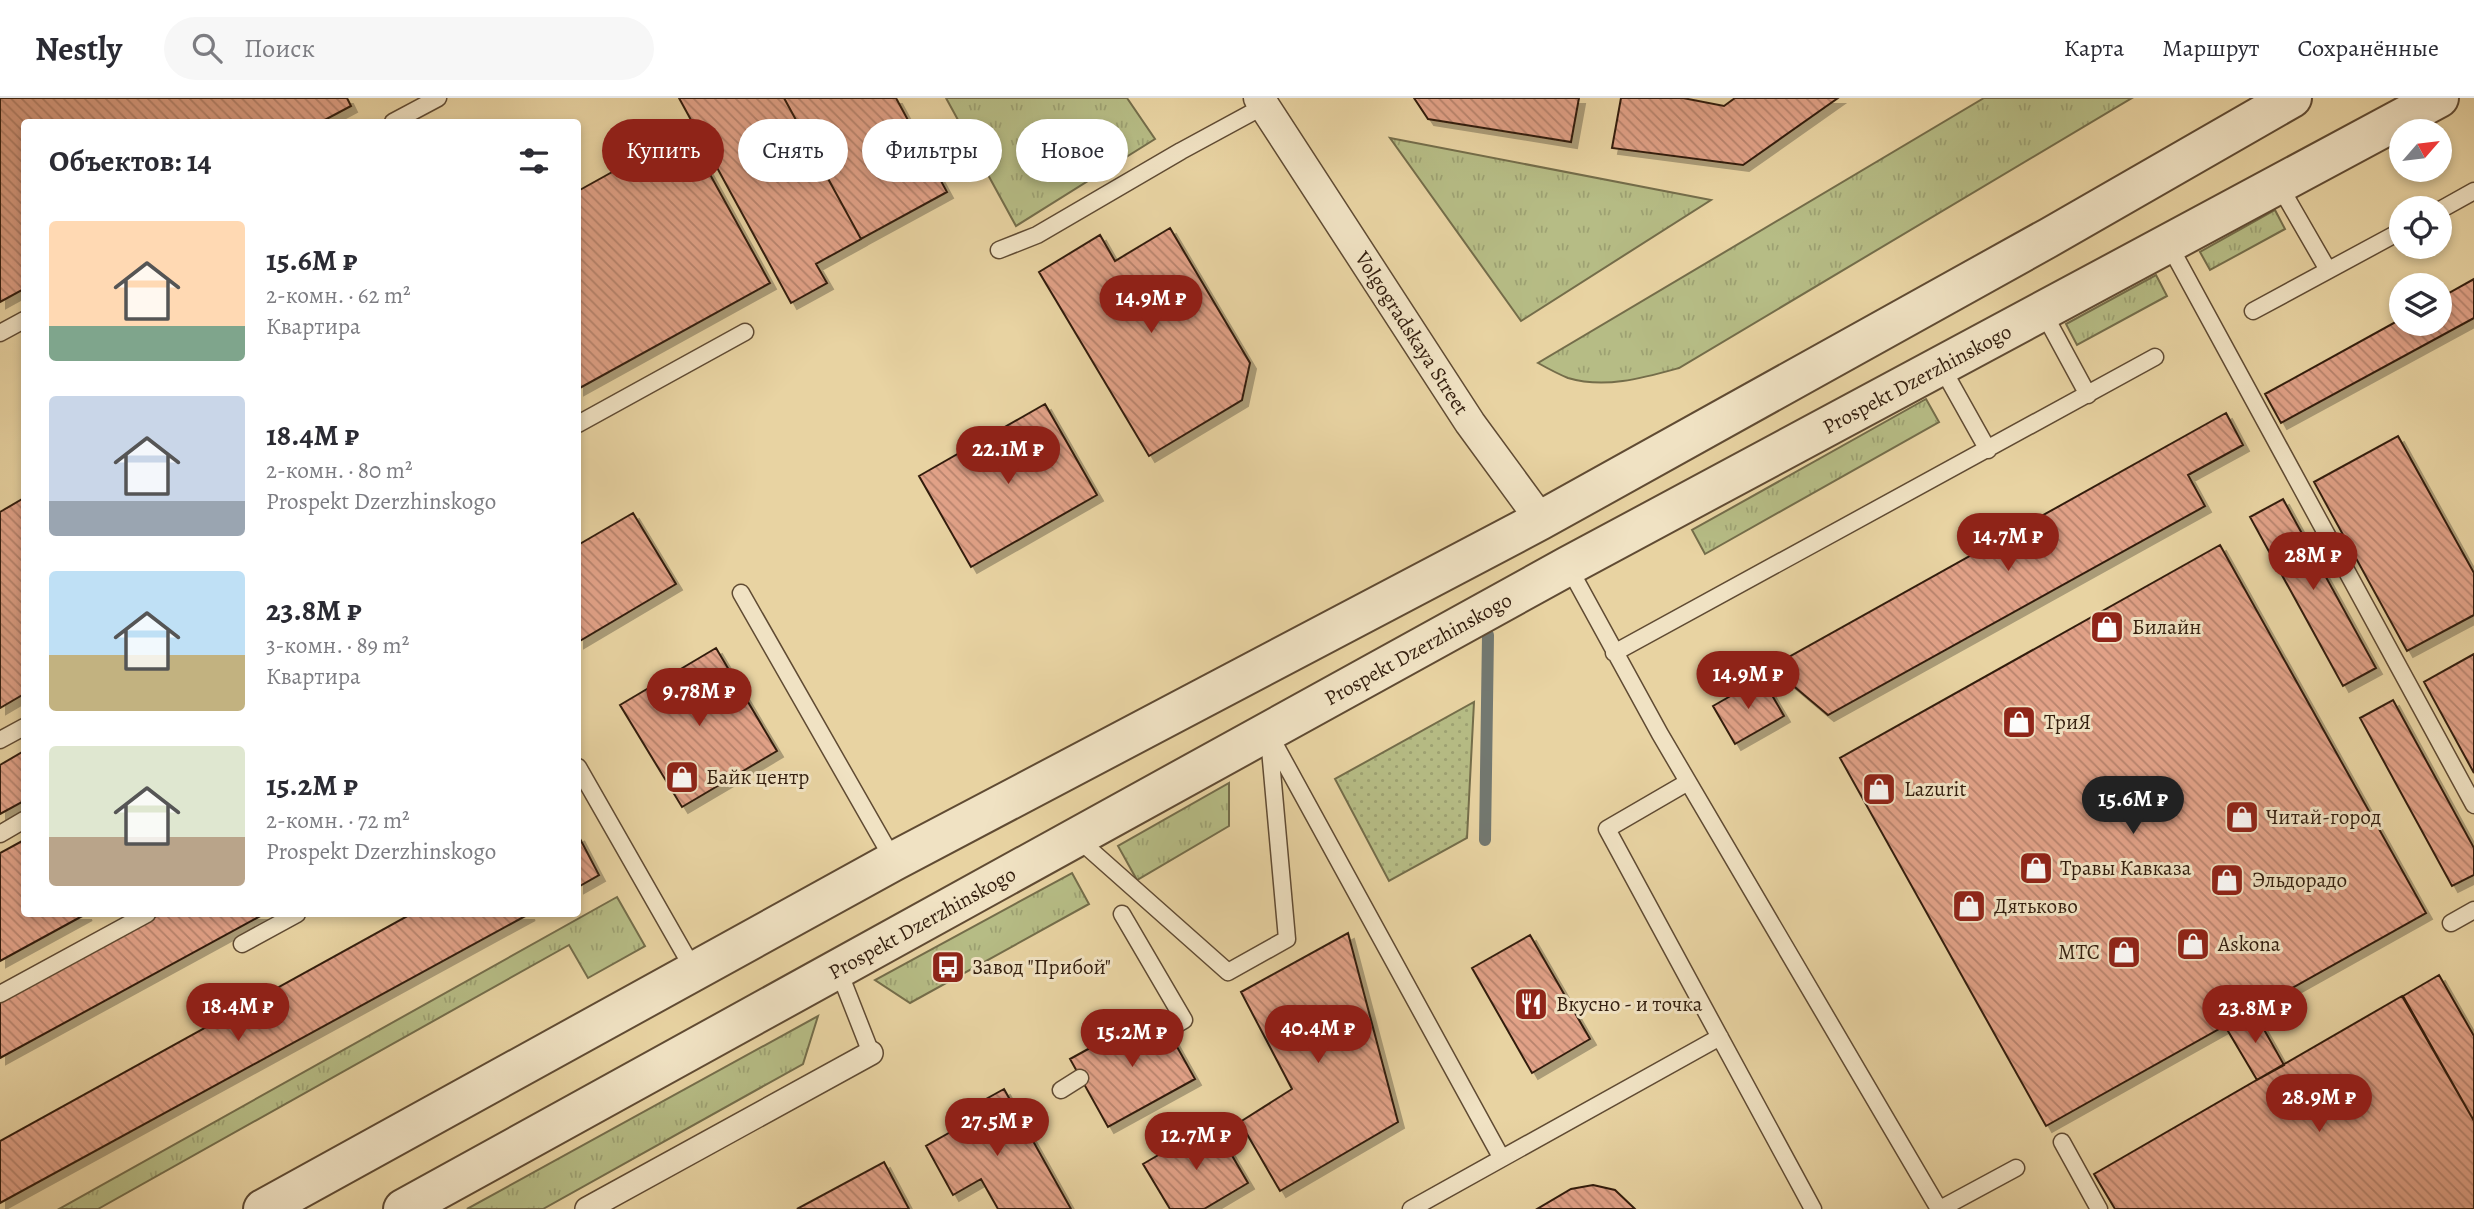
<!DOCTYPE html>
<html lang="ru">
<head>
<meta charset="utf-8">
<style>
  body { margin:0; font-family:Alegreya,serif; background:#f7f7f7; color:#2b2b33; height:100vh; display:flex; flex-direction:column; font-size:26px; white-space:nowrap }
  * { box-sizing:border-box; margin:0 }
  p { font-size:23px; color:#7c7c81 }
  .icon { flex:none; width:38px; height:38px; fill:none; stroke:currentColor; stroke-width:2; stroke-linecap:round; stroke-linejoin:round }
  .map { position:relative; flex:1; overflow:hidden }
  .side { position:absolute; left:21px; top:21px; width:560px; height:798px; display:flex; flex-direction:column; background:#fff; border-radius:7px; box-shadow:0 4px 10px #0003 }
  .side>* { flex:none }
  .top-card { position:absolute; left:602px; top:21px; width:665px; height:63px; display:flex; gap:14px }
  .needle { width:46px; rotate:62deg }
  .tools { position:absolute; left:2389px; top:21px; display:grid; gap:14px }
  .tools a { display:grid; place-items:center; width:63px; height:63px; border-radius:50%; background:#fff; box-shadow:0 4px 10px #0003; font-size:35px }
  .price { position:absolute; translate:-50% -60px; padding:0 16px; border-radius:24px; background:#8f2418; color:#fff; font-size:23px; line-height:46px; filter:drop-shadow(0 2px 4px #0008) }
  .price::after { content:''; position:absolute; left:50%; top:42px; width:21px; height:16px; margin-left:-10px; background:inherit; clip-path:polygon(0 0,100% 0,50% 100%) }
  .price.active { background:#222; color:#fff }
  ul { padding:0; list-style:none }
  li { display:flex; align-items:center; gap:21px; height:175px; padding:0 28px }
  li span { display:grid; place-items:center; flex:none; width:196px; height:140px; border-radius:7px; color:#555 }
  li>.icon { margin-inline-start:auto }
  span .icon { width:84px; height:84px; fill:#fffc; stroke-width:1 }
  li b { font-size:30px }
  h2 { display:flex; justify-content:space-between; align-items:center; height:84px; padding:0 28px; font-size:30px }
  .chip { padding:0 24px; border-radius:32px; background:#fff; box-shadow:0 4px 10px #0003; font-size:24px; line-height:63px }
  .chip.active { background:#8f2418; color:#fff }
  header { display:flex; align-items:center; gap:42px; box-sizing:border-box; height:98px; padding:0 35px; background:#fff; border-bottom:2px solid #e1e1e2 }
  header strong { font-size:33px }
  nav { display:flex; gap:38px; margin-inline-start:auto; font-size:24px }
  .search { width:490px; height:63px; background:#f7f7f7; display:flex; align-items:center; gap:18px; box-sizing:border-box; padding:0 24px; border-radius:38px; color:#7c7c81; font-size:26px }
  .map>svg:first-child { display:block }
  .grass { fill:url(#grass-tufts); stroke:#746d4a; stroke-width:2 }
  .park { fill:url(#park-dots); stroke:#746d4a; stroke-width:2 }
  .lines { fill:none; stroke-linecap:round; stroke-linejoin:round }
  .stream { stroke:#737870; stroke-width:12 }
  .building { fill:url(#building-back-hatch); stroke:#331e0e; stroke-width:2; filter:url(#shadow) }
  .service-casing { stroke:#604b33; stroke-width:19 }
  .pedestrian-casing { stroke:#604b33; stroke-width:26 }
  .minor-casing { stroke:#604b33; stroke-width:33 }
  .tertiary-casing { stroke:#604b33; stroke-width:42 }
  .service { stroke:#f0e2c3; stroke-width:16 }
  .pedestrian { stroke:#f0e2c3; stroke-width:23 }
  .minor { stroke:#f0e2c3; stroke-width:30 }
  .tertiary { stroke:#f0e2c3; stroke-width:38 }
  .labels { text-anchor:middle; stroke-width:6; stroke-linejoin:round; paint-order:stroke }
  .street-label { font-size:21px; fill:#331e0e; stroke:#f0e2c3 }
  .poi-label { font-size:21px; fill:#331e0e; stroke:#f0e2c3; text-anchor:start }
</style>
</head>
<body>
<header>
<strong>Nestly</strong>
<div class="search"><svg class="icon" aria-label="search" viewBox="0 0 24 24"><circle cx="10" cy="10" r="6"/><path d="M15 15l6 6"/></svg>Поиск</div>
<nav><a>Карта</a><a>Маршрут</a><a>Сохранённые</a></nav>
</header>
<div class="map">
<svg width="2474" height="1111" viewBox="0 0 2474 1111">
  <defs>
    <pattern id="grass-tufts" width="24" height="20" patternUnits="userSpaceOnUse" patternTransform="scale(1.75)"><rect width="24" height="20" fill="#b6bc85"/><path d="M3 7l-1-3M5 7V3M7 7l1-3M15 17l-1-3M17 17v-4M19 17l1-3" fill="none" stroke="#9da172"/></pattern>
    <pattern id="park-dots" width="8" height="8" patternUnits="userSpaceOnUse" patternTransform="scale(1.75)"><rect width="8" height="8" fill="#b6bc85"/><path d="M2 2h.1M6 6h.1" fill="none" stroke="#9da172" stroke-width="1.8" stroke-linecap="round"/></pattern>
    <pattern id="building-back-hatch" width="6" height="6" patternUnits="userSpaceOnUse" patternTransform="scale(1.75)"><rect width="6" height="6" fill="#e1a187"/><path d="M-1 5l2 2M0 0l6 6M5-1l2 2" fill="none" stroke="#b7836d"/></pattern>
    <filter id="shadow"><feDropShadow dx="6" dy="6" stdDeviation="0" flood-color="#0004"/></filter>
  </defs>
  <rect width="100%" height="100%" fill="#e8d3a2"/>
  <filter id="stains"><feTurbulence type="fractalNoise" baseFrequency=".00286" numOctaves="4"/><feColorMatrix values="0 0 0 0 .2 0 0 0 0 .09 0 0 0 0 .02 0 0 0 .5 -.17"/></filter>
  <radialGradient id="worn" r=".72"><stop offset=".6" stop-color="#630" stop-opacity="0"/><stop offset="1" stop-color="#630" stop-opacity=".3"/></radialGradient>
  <path class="grass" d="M946 0H1127L1155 41 1016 128Z
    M1984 0H2132L1679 270C1643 280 1605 291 1568 280 1558 276 1547 270 1538 265Z
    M1390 40 1711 102 1521 223Z
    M2275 112 2285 131 2210 172 2200 154Z
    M2156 177 2167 198 2077 247 2066 226Z
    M1926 301 1939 324 1705 456 1692 432Z
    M1229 685V728L1137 782 1118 748Z
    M1072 775 1089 806 910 905 875 882Z
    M617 799 645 848 588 880 569 847 98 1111H59Z
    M818 918 803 966 543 1111H467Z"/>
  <path class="park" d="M1474 604 1467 740 1389 783 1335 681Z"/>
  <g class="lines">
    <path class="stream" d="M1485 742 1488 537"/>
  </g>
  <path class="building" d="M0 0H347L351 8 321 24H24V191L0 204Z
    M679 0H784L861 141 816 166 827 185 791 205Z
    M784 0H896L947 94 861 141Z
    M1414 0H1579L1571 44 1428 21Z
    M1621 0H1683L1724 8 1735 0H1838L1743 67 1612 50Z
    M686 33 770 185 578 291V93Z
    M1170 130 1250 265 1242 302 1149 358 1039 174 1100 137 1115 163Z
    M2474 181V220L2281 325 2265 296 2401 221V226H2440V200Z
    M1045 306 1097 397 971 469 919 378Z
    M2226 315 2243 347 2188 377 2205 408 1828 617 1771 569Z
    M2398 338 2474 475V517L2407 553 2314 384Z
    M24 400V596L0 610V414Z
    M2283 401 2376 570 2343 588 2250 419Z
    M633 415 676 486 578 544V447Z
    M2220 447 2426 815 2046 1028 1840 660Z
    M716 550 777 653 682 709 620 607Z
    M2474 556V675L2424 584Z
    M1762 580 1784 618 1735 646 1713 608Z
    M2393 602 2474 750V777L2452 788 2360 620Z
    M24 653V703L0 716V667Z
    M578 737 599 777 578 789Z
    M24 742V816H86L0 863V755Z
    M160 816H264L0 960V903Z
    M411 816H529L0 1105V1043Z
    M1348 835 1398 1024 1280 1093 1240 1024 1292 991 1241 894Z
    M1530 837 1590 941 1532 975 1472 870Z
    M2439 877 2474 938V1023L2403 898Z
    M2402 898 2474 1023V1111H2115L2094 1076Z
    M2253 912 2284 967 2257 982 2225 928Z
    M1157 913 1195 981 1108 1029 1070 961Z
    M1004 991 1071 1111H998L981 1081 953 1097 926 1048 954 1032 948 1022Z
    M1213 1025 1248 1085 1204 1111H1170L1143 1066Z
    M884 1064 909 1111H797Z
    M1593 1087 1615 1092 1635 1111H1537L1571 1091Z"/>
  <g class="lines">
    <g class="service-casing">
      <path id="service" d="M393 24 438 0
        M2279 87 2328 172
        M2440 112 2474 93
        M2168 145 2474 707
        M999 152 1037 137 1181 53 1264 8
        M2253 213 2401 133
        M2043 214 2088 297
        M0 235 24 222
        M1941 268 1988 352
        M578 326 745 234
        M1568 468 1660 636 1939 1111
        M741 495 894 763
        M1614 555 2155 259
        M1268 634 1501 1059
        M0 642 24 629
        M578 669 695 874
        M1688 684 1607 731 1813 1111
        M0 736 24 722
        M1077 740 1228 874 1287 841 1269 640
        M1122 816 1184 922 1167 932
        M2451 825 2474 812
        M242 846 297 816
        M838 871 871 955
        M0 896 147 816
        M1061 992 1080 980
        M2062 1044 2099 1111
        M1411 1111 1720 939
        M1940 1111 2016 1070"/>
    </g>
    <g class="pedestrian-casing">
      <path id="pedestrian" d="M587 1111 871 955"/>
    </g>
    <g class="minor-casing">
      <path id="minor" d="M1259 0 1470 325 1541 422"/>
    </g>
    <g class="tertiary-casing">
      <path id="tertiary" d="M263 1111 894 763 1541 422 2050 139 2292 0
        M403 1111 1568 468 2439 0"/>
    </g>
    <use href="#service" class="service"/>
    <use href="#pedestrian" class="pedestrian"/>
    <use href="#minor" class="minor"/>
    <use href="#tertiary" class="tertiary"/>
  </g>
  <defs>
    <g id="shop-square" transform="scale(1.75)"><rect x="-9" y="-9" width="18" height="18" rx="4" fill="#8f2418" stroke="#f0e2c3"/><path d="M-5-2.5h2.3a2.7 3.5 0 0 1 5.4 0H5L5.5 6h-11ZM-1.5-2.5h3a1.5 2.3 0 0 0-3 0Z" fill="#fff"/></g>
    <g id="bus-square" transform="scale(1.75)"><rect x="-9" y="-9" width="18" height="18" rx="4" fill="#8f2418" stroke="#f0e2c3"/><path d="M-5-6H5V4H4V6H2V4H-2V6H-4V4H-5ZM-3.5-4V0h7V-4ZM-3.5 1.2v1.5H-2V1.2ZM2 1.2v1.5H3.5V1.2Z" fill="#fff"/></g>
    <g id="restaurant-square" transform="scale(1.75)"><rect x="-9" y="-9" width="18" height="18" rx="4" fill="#8f2418" stroke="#f0e2c3"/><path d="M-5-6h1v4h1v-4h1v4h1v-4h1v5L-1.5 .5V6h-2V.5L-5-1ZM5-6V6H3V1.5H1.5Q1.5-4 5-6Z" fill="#fff"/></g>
  </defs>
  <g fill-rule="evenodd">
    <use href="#shop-square" x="2107" y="529"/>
    <use href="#shop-square" x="2019" y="624"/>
    <use href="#shop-square" x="682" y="679"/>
    <use href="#shop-square" x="1879" y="691"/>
    <use href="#shop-square" x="2242" y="719"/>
    <use href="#shop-square" x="2036" y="770"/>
    <use href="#shop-square" x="2227" y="782"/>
    <use href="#shop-square" x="1969" y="808"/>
    <use href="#shop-square" x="2193" y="846"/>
    <use href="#shop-square" x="2124" y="854"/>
    <use href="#bus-square" x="948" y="869"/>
    <use href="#restaurant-square" x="1531" y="906"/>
  </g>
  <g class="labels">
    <g class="street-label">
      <text transform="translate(1412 235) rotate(57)" y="7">Volgogradskaya Street</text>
      <text transform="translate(1917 281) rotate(-28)" y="7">Prospekt Dzerzhinskogo</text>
      <text transform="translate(1418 551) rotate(-29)" y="7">Prospekt Dzerzhinskogo</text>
      <text transform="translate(922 825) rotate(-29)" y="7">Prospekt Dzerzhinskogo</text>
    </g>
    <g class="poi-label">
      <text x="2132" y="536">Билайн</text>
      <text x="2044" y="631">ТриЯ</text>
      <text x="706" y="686">Байк центр</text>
      <text x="1904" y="698">Lazurit</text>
      <text x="2266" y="726">Читай-город</text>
      <text x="2060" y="777">Травы Кавказа</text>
      <text x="2252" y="789">Эльдорадо</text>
      <text x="1994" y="815">Дятьково</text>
      <text x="2218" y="853">Askona</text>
      <text x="2100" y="861" text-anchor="end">МТС</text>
      <text x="972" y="876">Завод "Прибой"</text>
      <text x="1556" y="913">Вкусно - и точка</text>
    </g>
  </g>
  <rect width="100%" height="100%" filter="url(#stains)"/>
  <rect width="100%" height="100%" fill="url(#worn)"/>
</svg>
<div class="tools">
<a><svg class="needle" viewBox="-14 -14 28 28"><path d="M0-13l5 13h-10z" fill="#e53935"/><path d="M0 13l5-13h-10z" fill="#7c7c81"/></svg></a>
<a><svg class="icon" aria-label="locate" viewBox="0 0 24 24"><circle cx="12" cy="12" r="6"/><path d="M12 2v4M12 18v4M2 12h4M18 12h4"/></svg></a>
<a><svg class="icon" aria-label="layers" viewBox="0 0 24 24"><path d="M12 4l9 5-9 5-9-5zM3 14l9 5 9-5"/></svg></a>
</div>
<b class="price" style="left:1151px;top:237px">14.9M ₽</b>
<b class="price" style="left:1008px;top:388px">22.1M ₽</b>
<b class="price" style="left:2008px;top:475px">14.7M ₽</b>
<b class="price" style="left:2313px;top:494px">28M ₽</b>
<b class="price" style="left:1748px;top:613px">14.9M ₽</b>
<b class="price" style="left:699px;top:630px">9.78M ₽</b>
<b class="price active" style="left:2133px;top:738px">15.6M ₽</b>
<b class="price" style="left:238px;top:945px">18.4M ₽</b>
<b class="price" style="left:2255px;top:947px">23.8M ₽</b>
<b class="price" style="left:1318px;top:967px">40.4M ₽</b>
<b class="price" style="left:1132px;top:971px">15.2M ₽</b>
<b class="price" style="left:2319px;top:1036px">28.9M ₽</b>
<b class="price" style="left:997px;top:1060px">27.5M ₽</b>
<b class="price" style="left:1196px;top:1074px">12.7M ₽</b>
<div class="top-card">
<a class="chip active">Купить</a>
<a class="chip">Снять</a>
<a class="chip">Фильтры</a>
<a class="chip">Новое</a>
</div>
<section class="side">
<h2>Объектов: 14<svg class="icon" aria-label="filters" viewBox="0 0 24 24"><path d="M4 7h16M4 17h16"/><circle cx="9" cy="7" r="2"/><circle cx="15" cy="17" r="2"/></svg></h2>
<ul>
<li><span style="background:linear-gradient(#ffd9b3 75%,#7fa58c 0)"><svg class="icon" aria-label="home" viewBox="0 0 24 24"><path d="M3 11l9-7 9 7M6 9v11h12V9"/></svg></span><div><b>15.6M ₽</b><p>2-комн. · 62 m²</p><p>Квартира</p></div></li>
<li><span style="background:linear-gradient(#c9d6e8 75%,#9aa5b1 0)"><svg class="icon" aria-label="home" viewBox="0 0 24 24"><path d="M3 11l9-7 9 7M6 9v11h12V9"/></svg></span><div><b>18.4M ₽</b><p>2-комн. · 80 m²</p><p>Prospekt Dzerzhinskogo</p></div></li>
<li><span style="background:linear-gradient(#bfe0f5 60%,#c2b280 0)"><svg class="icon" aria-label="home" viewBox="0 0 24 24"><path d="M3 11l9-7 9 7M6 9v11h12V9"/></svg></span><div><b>23.8M ₽</b><p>3-комн. · 89 m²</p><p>Квартира</p></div></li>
<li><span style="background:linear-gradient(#dfe7d0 65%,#b9a48a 0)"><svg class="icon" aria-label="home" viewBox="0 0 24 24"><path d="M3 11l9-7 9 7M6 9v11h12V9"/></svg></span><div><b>15.2M ₽</b><p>2-комн. · 72 m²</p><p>Prospekt Dzerzhinskogo</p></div></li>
</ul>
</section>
</div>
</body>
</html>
